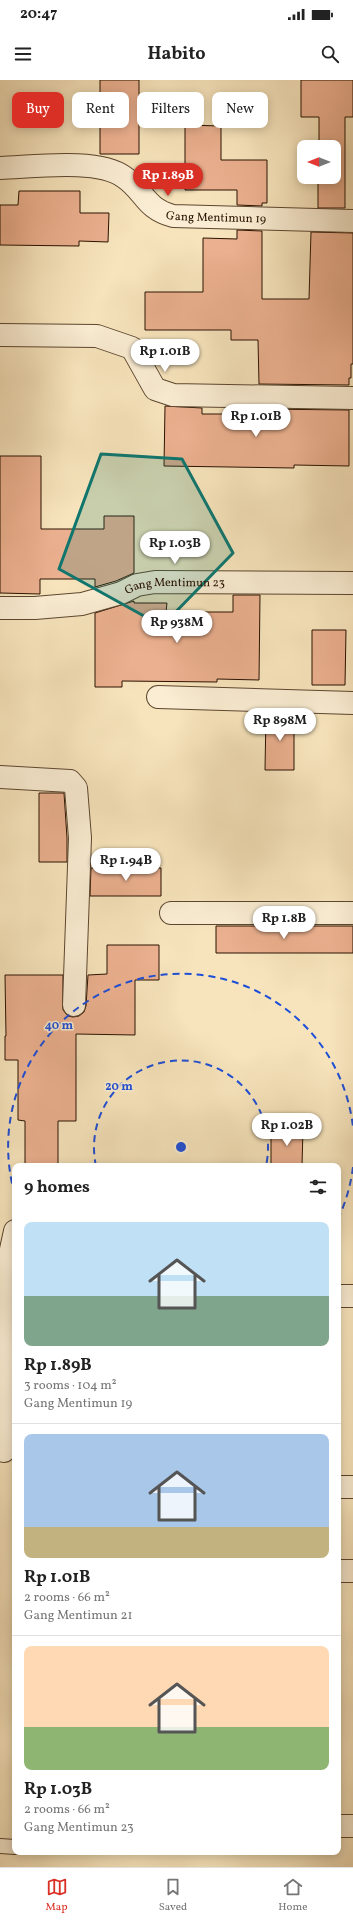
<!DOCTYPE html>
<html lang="en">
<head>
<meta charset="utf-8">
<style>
  body { margin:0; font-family:Vollkorn,serif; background:#f2f2f2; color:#222; height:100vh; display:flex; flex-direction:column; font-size:15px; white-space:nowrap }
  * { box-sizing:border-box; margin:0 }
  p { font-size:13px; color:#767676 }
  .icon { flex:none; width:22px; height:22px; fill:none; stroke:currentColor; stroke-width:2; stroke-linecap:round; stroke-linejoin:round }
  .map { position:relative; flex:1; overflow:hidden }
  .side { position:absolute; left:12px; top:1083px; width:329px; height:692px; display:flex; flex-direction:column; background:#fff; border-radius:8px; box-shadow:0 2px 10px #0003 }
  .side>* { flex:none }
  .hud { position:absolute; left:12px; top:12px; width:329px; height:36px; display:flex; gap:8px }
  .needle { width:26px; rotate:270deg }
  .tools { position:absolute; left:297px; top:60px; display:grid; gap:8px }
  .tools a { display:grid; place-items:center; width:44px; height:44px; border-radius:8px; background:#fff; box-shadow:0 2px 10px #0003; font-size:20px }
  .price { position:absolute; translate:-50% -34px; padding:0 9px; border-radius:14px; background:#fff; color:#222; font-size:13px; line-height:26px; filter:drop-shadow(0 1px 2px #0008) }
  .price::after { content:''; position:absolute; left:50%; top:24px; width:12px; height:9px; margin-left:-6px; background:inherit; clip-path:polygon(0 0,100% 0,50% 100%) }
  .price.active { background:#d93025; color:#fff }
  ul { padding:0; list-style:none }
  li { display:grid; align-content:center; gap:8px; height:212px; padding:0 12px }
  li+li { border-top:1px solid #e0e0e0 }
  li span { display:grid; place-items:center; height:124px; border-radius:8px; color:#555 }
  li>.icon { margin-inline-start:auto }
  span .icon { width:72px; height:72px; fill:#fffc; stroke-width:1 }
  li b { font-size:17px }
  h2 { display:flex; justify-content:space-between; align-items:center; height:48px; padding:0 12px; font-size:17px }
  .pill { padding:0 14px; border-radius:8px; background:#fff; box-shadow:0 2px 10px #0003; font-size:14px; line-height:36px }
  .pill.active { background:#d93025; color:#fff }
  .status { display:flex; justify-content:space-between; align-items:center; height:28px; padding:0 20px; background:#fff; direction:ltr }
  .status svg { height:11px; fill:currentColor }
  header { display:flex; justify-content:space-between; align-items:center; height:52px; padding:0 12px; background:#fff; font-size:18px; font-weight:700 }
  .tab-bar { display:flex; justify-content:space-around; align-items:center; height:56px; border-top:1px solid #e0e0e0; background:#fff; font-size:11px; color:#767676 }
  .tab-bar a { display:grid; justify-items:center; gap:2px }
  .tab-bar .active { color:#d93025 }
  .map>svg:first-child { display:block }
  .building { fill:#ebb08f; stroke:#291200 }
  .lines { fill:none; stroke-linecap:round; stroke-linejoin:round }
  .service-casing { stroke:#5c462f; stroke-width:16 }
  .minor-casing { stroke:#5c462f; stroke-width:24 }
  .service { stroke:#faedd3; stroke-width:14 }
  .minor { stroke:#faedd3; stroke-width:22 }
  .marked { fill:#0f766e; fill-opacity:0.2; stroke:#0f766e; stroke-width:3; stroke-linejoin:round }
  .ring { fill:none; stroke:#1d4ed8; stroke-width:2; stroke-dasharray:7 5 }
  .labels { text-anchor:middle; stroke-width:3; stroke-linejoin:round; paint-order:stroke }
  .street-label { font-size:12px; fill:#291200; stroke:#faedd3 }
  .centre { fill:#1d4ed8; stroke:#faedd3; stroke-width:2 }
  .ring-label { font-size:12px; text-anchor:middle; font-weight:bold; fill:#1d4ed8; stroke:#faedd3; stroke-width:3; stroke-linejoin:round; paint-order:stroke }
</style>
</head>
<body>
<div class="status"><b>20:47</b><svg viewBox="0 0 49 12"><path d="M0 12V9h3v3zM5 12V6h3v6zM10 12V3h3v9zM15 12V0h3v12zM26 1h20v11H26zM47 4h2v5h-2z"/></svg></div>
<header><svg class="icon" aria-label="menu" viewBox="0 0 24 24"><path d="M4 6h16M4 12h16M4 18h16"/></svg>Habito<svg class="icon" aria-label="search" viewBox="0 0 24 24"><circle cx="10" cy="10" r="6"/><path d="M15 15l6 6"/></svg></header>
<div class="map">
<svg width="353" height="1787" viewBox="0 0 353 1787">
  <rect width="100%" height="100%" fill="#f7e4bc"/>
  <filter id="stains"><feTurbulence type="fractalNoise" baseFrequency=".005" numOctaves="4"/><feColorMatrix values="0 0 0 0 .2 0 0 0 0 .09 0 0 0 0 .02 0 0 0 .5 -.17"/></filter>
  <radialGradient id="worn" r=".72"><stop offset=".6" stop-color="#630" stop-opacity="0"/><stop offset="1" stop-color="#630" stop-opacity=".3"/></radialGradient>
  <path class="building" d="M100 0H139V74H100Z
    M301 0H353V37H345V128H318V97H334V67H319V37H301Z
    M185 45 221 46V80H267V123H262V126L237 125V110H185Z
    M19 111H80V133H109L108 162 79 161V166L0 165V125H18Z
    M237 150 262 151V219H309L311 152 353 153V284H351V298H349V305L259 304 258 260H231V250H145V212H203V158L237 159Z
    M165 326 202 328V334H258V329L349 330V386L294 385V388L164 386Z
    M0 376H41V449H104V436H134V493L116 501 95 507V499H40V514L0 513Z
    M233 515H260L259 600 217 599V602L122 601V607H95V533L134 521V523H167L166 532H233Z
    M312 550H346L345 605H312Z
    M266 634H294V690H265Z
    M39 713H64L67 758V782H39Z
    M91 788H161V816H90Z
    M216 846H353V873H216Z
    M107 865H159V900H135V955L76 954V1041H58V1086H25V1041L18 1040V980H5V956H6L5 895H63V930L68 936 73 937 79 936 84 932 86 926 88 895 107 894Z
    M271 1047 303 1048 302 1086H271Z"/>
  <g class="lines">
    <g class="service-casing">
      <path id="service" d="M0 1766 15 1767"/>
    </g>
    <g class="minor-casing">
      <g id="minor">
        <path id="s1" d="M0 88C33 87 98 78 124 97 145 111 144 128 173 136L353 141"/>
        <path d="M0 255 97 256 132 268 155 309 173 315 353 318"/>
        <path id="s2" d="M0 528H35L82 524 121 513 137 505 155 502 353 503"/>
        <path d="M158 617 353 623"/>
        <path d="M0 697 70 701 76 708 80 758 74 925"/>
        <path d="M171 833H353"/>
        <path d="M338 1216H353"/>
        <path d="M4 1371 10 1174 15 1151"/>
        <path d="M338 1407H353"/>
        <path d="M338 1491H353"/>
        <path d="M338 1746H353"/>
      </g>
    </g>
    <use href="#service" class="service"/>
    <use href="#minor" class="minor"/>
  </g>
  <path class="marked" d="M101 374 182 379 233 473 162 546 59 489Z"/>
  <g class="ring">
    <path d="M96 1086A87 87 0 1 1 266 1086"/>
    <path d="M353 1087A173 173 0 0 1 338 1139M15 1115A173 173 0 1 1 353 1047"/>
  </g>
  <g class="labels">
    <g class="street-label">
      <text dy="4" stroke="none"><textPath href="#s1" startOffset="233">Gang Mentimun 19</textPath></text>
      <text dy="4" stroke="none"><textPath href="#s2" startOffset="178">Gang Mentimun 23</textPath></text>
    </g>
  </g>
  <circle cx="181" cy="1067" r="6" class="centre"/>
  <g class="ring-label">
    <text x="59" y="949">40 m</text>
    <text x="119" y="1010">20 m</text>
  </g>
  <rect width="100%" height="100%" filter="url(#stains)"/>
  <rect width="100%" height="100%" fill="url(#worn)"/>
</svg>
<div class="tools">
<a><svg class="needle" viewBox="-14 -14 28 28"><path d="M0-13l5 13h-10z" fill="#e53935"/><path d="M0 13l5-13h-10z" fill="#767676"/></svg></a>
</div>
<b class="price active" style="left:168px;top:117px">Rp 1.89B</b>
<b class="price" style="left:165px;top:293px">Rp 1.01B</b>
<b class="price" style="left:256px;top:358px">Rp 1.01B</b>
<b class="price" style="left:175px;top:485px">Rp 1.03B</b>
<b class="price" style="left:177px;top:564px">Rp 938M</b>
<b class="price" style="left:280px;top:662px">Rp 898M</b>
<b class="price" style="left:126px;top:802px">Rp 1.94B</b>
<b class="price" style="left:284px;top:860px">Rp 1.8B</b>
<b class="price" style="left:287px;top:1067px">Rp 1.02B</b>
<div class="hud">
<a class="pill active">Buy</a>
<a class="pill">Rent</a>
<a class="pill">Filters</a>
<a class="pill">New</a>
</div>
<section class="side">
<h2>9 homes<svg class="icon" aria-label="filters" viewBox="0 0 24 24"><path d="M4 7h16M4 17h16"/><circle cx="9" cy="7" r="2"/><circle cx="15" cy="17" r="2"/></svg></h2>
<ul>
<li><span style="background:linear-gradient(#bfe0f5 60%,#7fa58c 0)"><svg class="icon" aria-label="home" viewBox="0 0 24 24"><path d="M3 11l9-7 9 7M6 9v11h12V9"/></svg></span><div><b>Rp 1.89B</b><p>3 rooms · 104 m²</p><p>Gang Mentimun 19</p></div></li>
<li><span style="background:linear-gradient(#a9c7e8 75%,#c2b280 0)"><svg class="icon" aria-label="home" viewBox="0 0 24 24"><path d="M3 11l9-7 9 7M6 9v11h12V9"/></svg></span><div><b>Rp 1.01B</b><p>2 rooms · 66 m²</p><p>Gang Mentimun 21</p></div></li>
<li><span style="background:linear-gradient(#ffd9b3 65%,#8fb573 0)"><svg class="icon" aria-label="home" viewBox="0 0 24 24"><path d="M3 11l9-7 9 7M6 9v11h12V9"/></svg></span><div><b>Rp 1.03B</b><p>2 rooms · 66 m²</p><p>Gang Mentimun 23</p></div></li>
</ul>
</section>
</div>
<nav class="tab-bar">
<a class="active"><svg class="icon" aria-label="map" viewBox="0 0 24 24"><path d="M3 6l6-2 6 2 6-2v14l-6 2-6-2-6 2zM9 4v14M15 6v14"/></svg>Map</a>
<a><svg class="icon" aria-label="saved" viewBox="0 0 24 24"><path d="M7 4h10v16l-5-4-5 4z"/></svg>Saved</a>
<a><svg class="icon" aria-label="home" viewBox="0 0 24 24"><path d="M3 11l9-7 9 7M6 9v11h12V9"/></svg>Home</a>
</nav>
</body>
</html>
